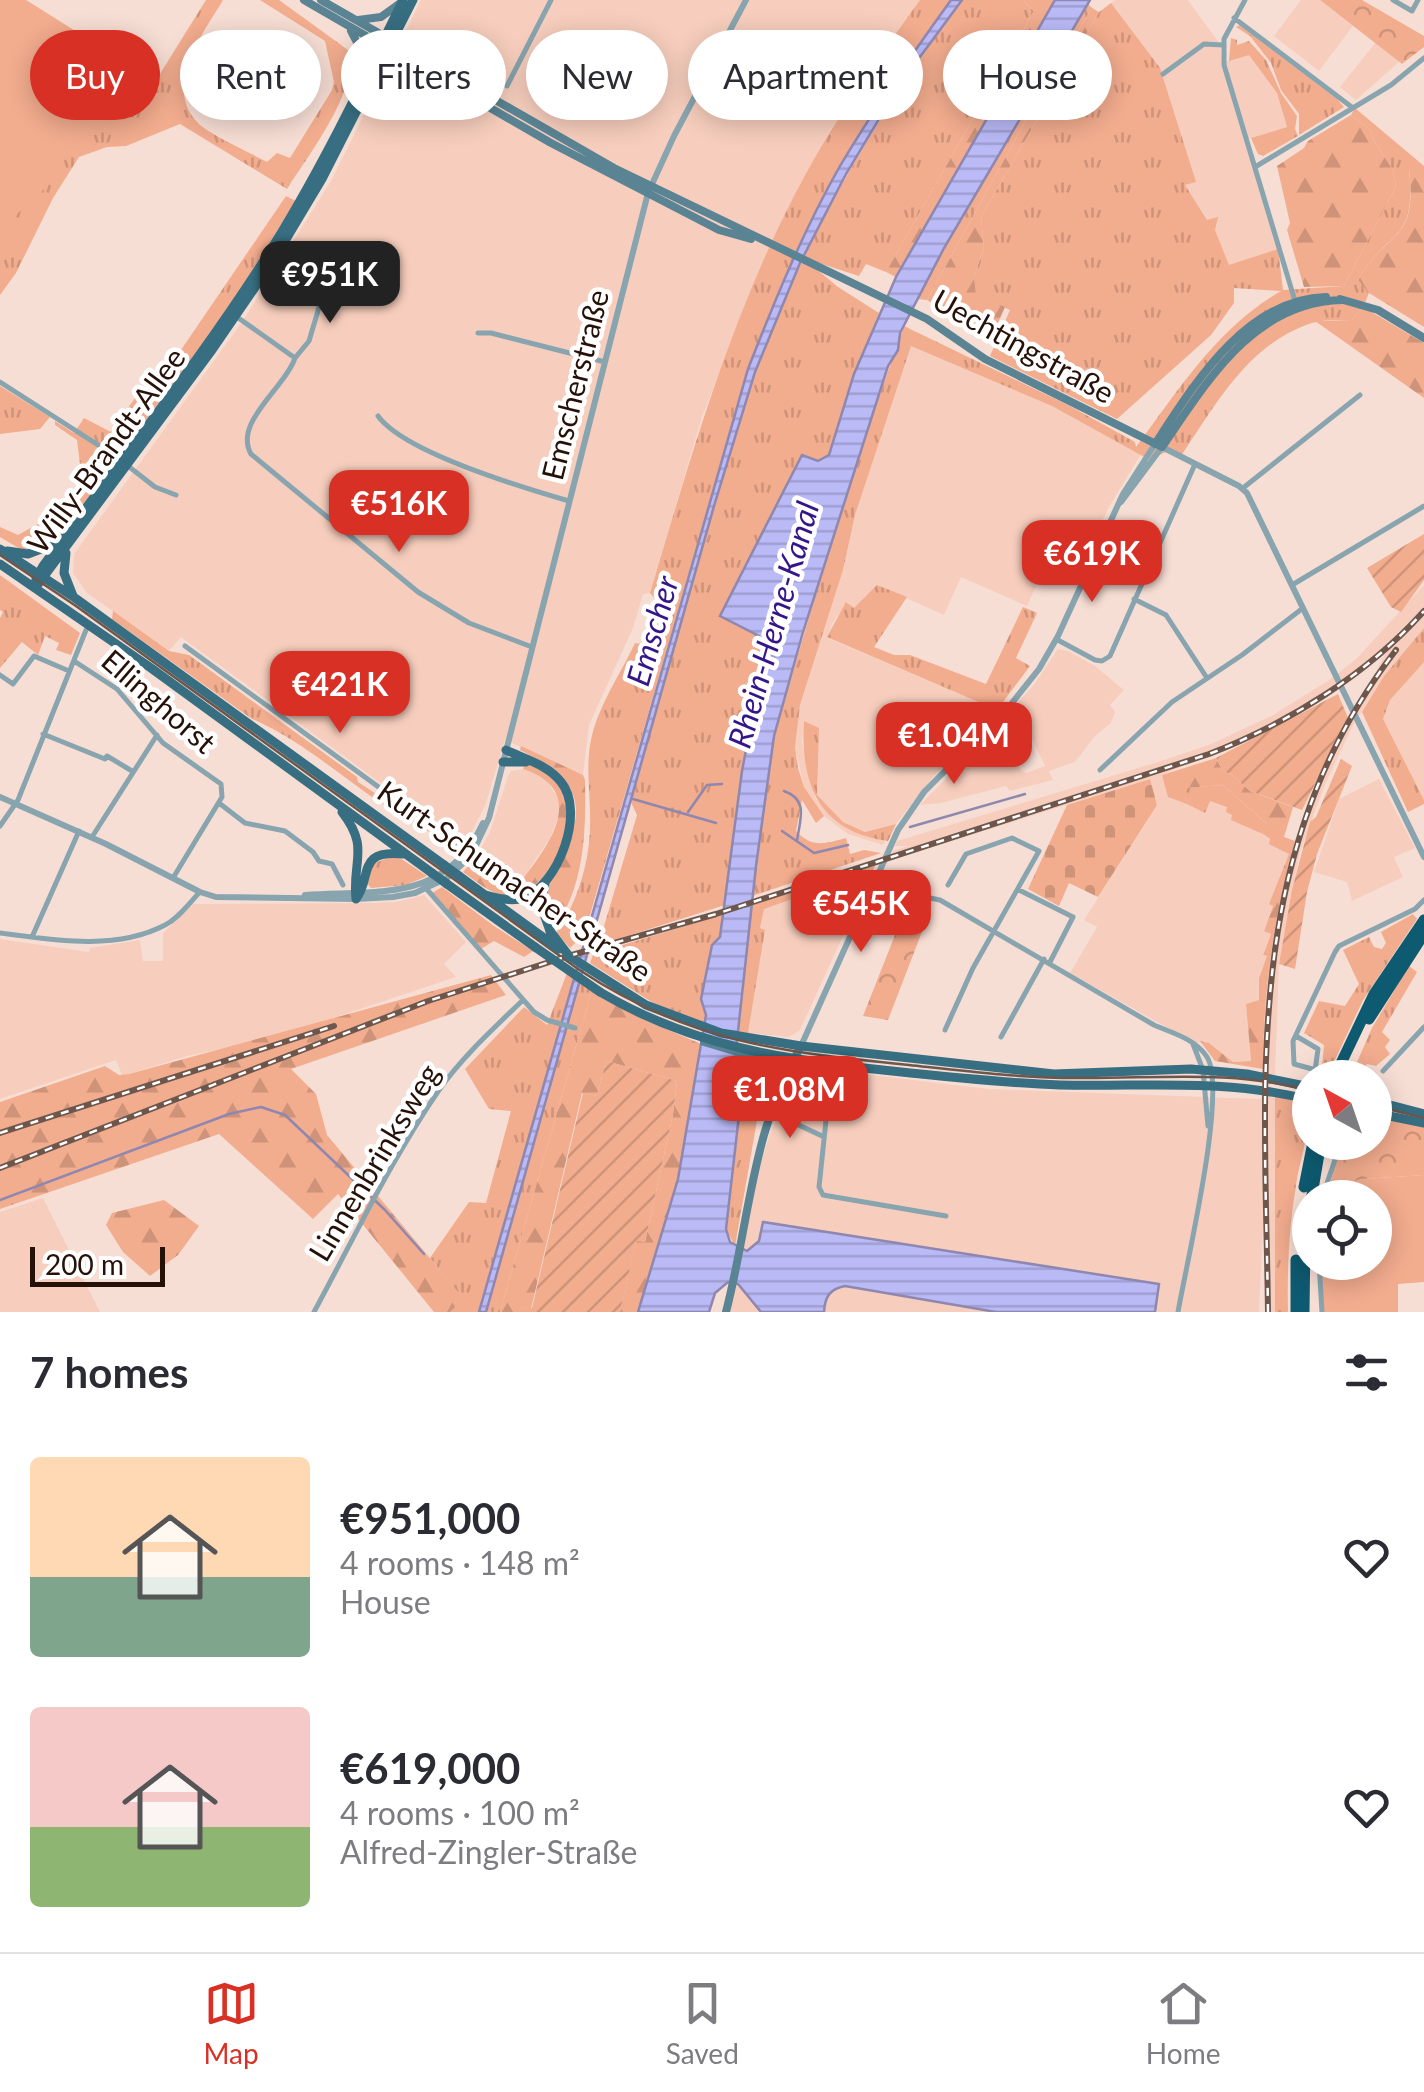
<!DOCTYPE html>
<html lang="en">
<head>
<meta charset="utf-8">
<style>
  body { margin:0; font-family:Lato,sans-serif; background:#f2f2f3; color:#2b2b33; height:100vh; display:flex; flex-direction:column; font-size:38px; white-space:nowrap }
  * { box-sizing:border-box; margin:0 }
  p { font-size:32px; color:#7c7c81 }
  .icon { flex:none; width:55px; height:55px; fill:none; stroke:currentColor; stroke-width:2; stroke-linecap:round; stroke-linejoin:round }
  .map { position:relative; height:1312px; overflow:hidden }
  .details { display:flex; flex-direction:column; background:#fff; flex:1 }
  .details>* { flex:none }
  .hud { position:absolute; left:30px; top:30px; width:1365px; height:90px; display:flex; gap:20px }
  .needle { width:65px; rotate:320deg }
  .tools { position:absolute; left:1292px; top:1060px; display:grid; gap:20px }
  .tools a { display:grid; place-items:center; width:100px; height:100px; border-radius:50%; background:#fff; box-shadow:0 5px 25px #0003; font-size:50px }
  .scale { position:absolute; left:30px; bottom:25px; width:135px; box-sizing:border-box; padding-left:10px; border:5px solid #261108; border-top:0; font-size:28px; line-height:35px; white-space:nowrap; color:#261108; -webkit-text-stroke:8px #fff; paint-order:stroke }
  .price { position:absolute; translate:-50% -85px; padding:0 22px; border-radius:20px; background:#d93025; color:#fff; font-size:32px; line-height:65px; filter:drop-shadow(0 2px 5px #0008) }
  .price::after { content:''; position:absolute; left:50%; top:60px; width:30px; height:22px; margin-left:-15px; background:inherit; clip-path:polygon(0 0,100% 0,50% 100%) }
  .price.current { background:#222; color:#fff }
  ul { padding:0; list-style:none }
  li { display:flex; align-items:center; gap:30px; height:250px; padding:0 30px }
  li span { display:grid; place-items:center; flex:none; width:280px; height:200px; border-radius:10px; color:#555 }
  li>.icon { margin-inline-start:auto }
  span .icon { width:120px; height:120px; fill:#fffc; stroke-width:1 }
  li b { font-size:42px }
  h2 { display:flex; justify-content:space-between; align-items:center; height:120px; padding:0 30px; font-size:42px }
  .pill { padding:0 35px; border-radius:45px; background:#fff; box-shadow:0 5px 25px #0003; font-size:35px; line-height:90px }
  .pill.current { background:#d93025; color:#fff }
  .menu { display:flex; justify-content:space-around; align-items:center; height:140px; border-top:2px solid #e1e1e2; background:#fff; font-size:28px; color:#7c7c81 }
  .menu a { display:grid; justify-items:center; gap:5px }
  .menu .current { color:#d93025 }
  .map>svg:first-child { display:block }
  .built { fill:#f7cebd }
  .grass { fill:url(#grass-tufts) }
  .forest { fill:url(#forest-firs) }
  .cemetery { fill:url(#cemetery-stones) }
  .park { fill:url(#park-crowns) }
  .garden { fill:url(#garden-furrows) }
  .pitch { fill:#f2ac8e }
  .water { fill:url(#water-rules); stroke:#8e87af; stroke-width:2.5 }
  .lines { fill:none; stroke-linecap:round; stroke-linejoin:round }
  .stream { stroke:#8e87af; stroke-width:2.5 }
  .minor { stroke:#88a4af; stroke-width:5 }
  .tertiary { stroke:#88a4af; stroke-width:6 }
  .secondary { stroke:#5a8494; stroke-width:8 }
  .primary { stroke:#376e81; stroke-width:9 }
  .motorway { stroke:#0e5a70; stroke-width:11 }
  .tram { stroke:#6d574d; stroke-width:2.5 }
  .rail-casing { stroke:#6d574d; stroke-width:6 }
  .rail { stroke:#fff; stroke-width:2.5; stroke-dasharray:8; stroke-linecap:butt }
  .primary-bridge { stroke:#376e81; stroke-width:9 }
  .labels { text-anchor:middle; stroke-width:9; stroke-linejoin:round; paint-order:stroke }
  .street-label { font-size:30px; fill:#261108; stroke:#fff }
  .water-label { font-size:32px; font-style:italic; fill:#34168a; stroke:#fff }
</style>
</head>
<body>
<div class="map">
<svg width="1424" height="1312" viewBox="0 0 1424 1312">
  <defs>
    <pattern id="grass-tufts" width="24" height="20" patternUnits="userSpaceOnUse" patternTransform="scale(2.5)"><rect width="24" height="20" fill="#f2ac8e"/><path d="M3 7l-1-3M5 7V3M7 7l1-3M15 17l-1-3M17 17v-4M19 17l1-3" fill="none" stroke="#cf9379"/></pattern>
    <pattern id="forest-firs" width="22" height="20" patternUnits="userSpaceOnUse" patternTransform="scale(2.5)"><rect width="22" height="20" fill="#f2ac8e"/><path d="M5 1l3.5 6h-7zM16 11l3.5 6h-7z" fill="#cf9379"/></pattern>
    <pattern id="cemetery-stones" width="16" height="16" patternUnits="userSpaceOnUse" patternTransform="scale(2.5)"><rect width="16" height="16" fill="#f2ac8e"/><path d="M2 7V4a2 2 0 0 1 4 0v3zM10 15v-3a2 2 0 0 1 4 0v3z" fill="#cf9379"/></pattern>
    <pattern id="park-crowns" width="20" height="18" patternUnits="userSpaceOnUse" patternTransform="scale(2.5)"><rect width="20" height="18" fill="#f2ac8e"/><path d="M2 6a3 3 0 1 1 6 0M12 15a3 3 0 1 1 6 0" fill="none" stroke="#cf9379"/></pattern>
    <pattern id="garden-furrows" width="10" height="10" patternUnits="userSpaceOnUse" patternTransform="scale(2.5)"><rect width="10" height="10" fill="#f2ac8e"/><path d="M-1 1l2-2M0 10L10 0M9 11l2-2" fill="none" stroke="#cf9379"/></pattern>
    <pattern id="water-rules" width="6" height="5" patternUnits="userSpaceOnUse" patternTransform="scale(2.5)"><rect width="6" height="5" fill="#babaf7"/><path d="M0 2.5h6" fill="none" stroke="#a09fd2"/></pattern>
  </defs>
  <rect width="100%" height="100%" fill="#f7ded4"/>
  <path class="built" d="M421 0H920L831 129 770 246 702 417 650 593 643 594 633 628 589 725 583 775 505 740 485 806 468 839 460 841 181 637 169 651 87 593 73 573 74 554 242 322 331 181Z
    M1115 0H1188L1220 44 1222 66 1278 249 1229 266 1215 230 1217 218 1207 220 1185 185 1195 182 1111 3Z
    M1301 0H1320L1353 26 1319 71 1274 36Z
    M1375 43 1399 62 1356 100 1340 87Z
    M1249 54 1277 93 1287 127 1247 139 1224 62Z
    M911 345 1052 406 1141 454 1109 507 1075 578 1052 569 1047 563 1027 606 961 577 944 615 877 585 854 609 847 602 832 624 828 638 997 710 933 777 896 824 865 832 843 822 816 795 818 783 804 722 802 743 816 799 840 823 868 837 885 841 883 845 848 834 824 816 804 787 795 747 800 705 843 570 855 515Z
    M1424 585V628L1384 676 1353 725 1324 787 1300 852 1279 964 1275 1075 1263 1073V1002L1271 946 1292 851 1328 756 1389 648 1319 700 1272 728 1162 775 1235 807 1278 848 1290 853 1270 903 1273 905 1264 930 1271 934 1263 954 1267 956 1259 978V1000L1246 1004 1251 1061 1233 1062 1209 1043 1193 1042 1070 973 1097 927 1084 920 1157 805 1149 779 888 861 893 851 908 846H895L897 841 1158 762 1211 744 1273 715 1331 679 1357 658Z
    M1058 649 1068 651 1095 666 1124 690 1110 705 1115 712 1111 723 1095 736 1075 762 1049 771 1053 780 1010 791 1006 786 941 803 920 805 998 725 1021 770 1026 773 1045 766 1028 730 1023 731 1008 713 1033 686Z
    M1424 661V800L1383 719 1390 700Z
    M523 769 545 778 559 799 560 812 550 838 523 878 482 862 476 857 490 832 508 776 511 771Z
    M1379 779 1415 848 1394 857 1403 877 1352 901 1347 882 1314 872 1339 799Z
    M873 870 800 1030 789 1037 748 1033 765 930 760 928 764 908Z
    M424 895 466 942 444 964 456 977 273 1038 187 1056 129 1074 122 1075 116 1060 0 1099V939L89 952 90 948 140 940 143 961H163V933L193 904 371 903 397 902Z
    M804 1067 989 1089 1260 1099 1263 1094 1275 1095V1312H1266L1264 1199 1259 1312H728L758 1172 770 1134Z
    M43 1198 100 1312H0V1212Z"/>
  <path class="grass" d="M206 0H223C203 34 162 86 198 123 210 135 251 153 267 162L277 153 290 158 332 90 334 82 325 41 260 0H279L348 50C362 86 307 157 287 189L180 124 126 146 107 147 79 157 53 198 16 273 0 295V228C20 204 41 180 61 157 92 122 119 101 113 50L158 77Z
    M920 0H951L894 79 840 167 791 264 748 369 581 946 575 943 570 948 556 933C577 904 590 861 590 825 591 796 585 769 591 740 598 706 620 675 635 643L641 644 654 601 658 602 650 593C692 452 733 309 803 179 837 116 878 58 920 0Z
    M962 0H1023L1034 11 886 272 866 264 859 276 819 263 815 268 838 287 879 313 854 374 829 455 818 461 803 455 720 616 759 636 765 651 742 771 725 905 605 943 602 933 637 815 631 802C673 661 703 511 756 371 807 233 875 119 962 0Z
    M1111 3 1160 68 1196 182 1185 185 1207 220 1218 217 1215 230 1229 265 1278 249 1283 290 1344 286 1396 186 1393 170 1371 136 1372 131 1351 115 1355 108 1424 166V170H1409C1417 245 1387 228 1358 280L1369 293 1363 307 1352 320C1340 320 1324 319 1312 323 1249 343 1216 404 1181 456L1169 451 1148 459 1052 406 911 346 855 515 843 570 800 705 795 747 798 768 804 787 824 816 816 823 802 800 796 831C812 848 824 844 846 838L850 854 864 850 881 853 752 896 774 736 850 479 904 326 1068 405 1135 442 1136 447C1179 389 1218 327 1281 291L1234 288V303L1211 335 1117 419 990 356 1010 310 976 295 974 277 984 247 981 217 1099 12Z
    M1088 4 1092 8 1032 109 927 300 918 299 944 248Z
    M1240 25 1337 99 1344 107 1299 135V114L1281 90 1271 63 1250 36 1236 27Z
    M1231 38 1237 40V45L1249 41 1266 60 1281 93 1297 116 1295 129 1298 136 1263 156 1258 154 1251 138 1287 127 1277 93 1249 55 1229 61Z
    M286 196 296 201 229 308 55 542 22 550 0 537V527L18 535 54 515 82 480 77 440 55 425V421L74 433 84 418 111 432 154 371 170 366Z
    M0 386 50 417 40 429 0 434Z
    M0 575 80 633 71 655 56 650 59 643 45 636 38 655 22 642 0 668V618L3 612 0 610Z
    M877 585 907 597 874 647 894 655H910L986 684 1023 607 1037 613 1016 658 1030 666 997 710 827 637 846 602 854 608Z
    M113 611 169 651 189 655 357 777 358 782 442 837C374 810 320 748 252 719L112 619Z
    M1424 628V662L1390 700 1383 719 1424 800V804L1408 812 1362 712 1384 676Z
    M804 721 819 728 817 795 843 822 865 832 896 824 888 841C819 832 800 784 804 721Z
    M1223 785 1268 825 1263 834 1231 820 1232 815 1226 812 1227 807 1210 801 1205 813 1187 804 1185 788Z
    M391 857 400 858 427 876 406 885 371 888 366 882 374 863Z
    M876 864 873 870 764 909 760 928 765 930 748 1033 738 1032 751 905Z
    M724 914 720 937 712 945 701 999 706 1012 704 1023 666 1011 590 963 593 955 603 951Z
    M1413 914 1417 919 1363 1000 1327 1077H1321L1324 1045 1304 1033 1319 1001 1345 1006 1359 984 1343 950 1369 937 1374 947 1382 949 1386 943 1381 932Z
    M1409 966 1417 972 1382 1032 1390 1040 1385 1047 1390 1054 1376 1066 1367 1064 1361 1077 1350 1078 1372 1028Z
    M567 973 592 990 500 1312H450L463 1299 430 1258 469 1202 486 1203 511 1111 489 1109 465 1069 524 1007 547 1025Z
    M735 1061 747 1065 758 1076 754 1100 759 1109 735 1246 726 1229 742 1089 734 1068Z
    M1275 1095 1310 1106C1310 1133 1300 1158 1296 1185 1289 1227 1287 1269 1288 1312H1275Z"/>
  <path class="forest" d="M1023 0H1055L896 277 886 272 1034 11Z
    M1092 8 1099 12 981 217 984 247 974 277 976 294 1005 307 990 341 927 300 1032 109Z
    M1351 115 1372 131 1371 136 1393 170 1396 186 1344 286 1304 287 1287 230 1290 223 1277 166 1304 148 1308 141Z
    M1409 169 1424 170V327L1369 293 1358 280C1387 228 1418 245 1409 169Z
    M1363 307 1424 343V398L1315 321 1352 320Z
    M521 746 583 775 585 780C586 831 585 887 553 930 551 923 547 915 545 907 543 892 552 876 559 863 591 803 578 780 520 750Z
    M1216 758 1223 771 1231 774 1250 791 1293 807 1284 837 1295 841C1274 919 1263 988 1263 1069L1215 1061 1200 1041 1209 1043 1233 1062 1251 1061 1246 1004 1259 1000V978L1267 956 1263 955 1271 934 1264 931 1273 906 1269 904 1289 854 1269 844 1270 839 1263 834 1267 824 1223 785 1186 788 1187 804 1168 797 1162 775Z
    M525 764C603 779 556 895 511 896 493 896 477 882 463 872L474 859 524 877C552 842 587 790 523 769Z
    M442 887 494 926 533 951 524 957 494 941 481 949 432 893Z
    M491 975 506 995 291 1069 316 1094 327 1135 464 1299 450 1312H434L338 1194 313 1219 219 1134 0 1209V1102L105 1066 119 1075 129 1074Z
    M592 990 647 1021 701 1044 682 1164 638 1312H620L636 1240 645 1242 673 1114 677 1081 606 1061 597 1096 582 1093 531 1309 521 1307 519 1312H500Z
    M164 1200 199 1226 178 1255 150 1276 123 1252 106 1225 112 1213Z"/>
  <path class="cemetery" d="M1150 779 1157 805 1098 897 1069 883 1059 906 1028 889 1067 805Z"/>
  <path class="park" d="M1320 0H1362L1424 36V47L1402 64Z
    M925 924 888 1020 863 1016 897 930Z
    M1375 1114 1424 1124V1175L1362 1179 1328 1190 1342 1143 1375 1142Z"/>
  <path class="garden" d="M1424 534V580L1401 612 1391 607 1367 568Z
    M1338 694 1348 718 1302 810 1250 791 1231 774 1223 771 1216 758Z
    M1341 759 1352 766 1317 854 1307 892 1295 969 1279 964 1292 890 1310 822 1316 817Z
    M606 1061 677 1081 673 1114 645 1242 636 1241 620 1312H519L520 1307 532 1308 583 1093 597 1096Z"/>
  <path class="pitch" d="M0 0H26L101 47 110 69 109 90 93 126 71 148 41 193 0 229Z
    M1424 1175V1282L1398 1284V1312H1323L1320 1263 1375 1262V1198L1324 1197 1328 1190 1362 1179Z"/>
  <path class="water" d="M951 0H962L900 84 846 174 800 263 755 372 714 506 486 1312H479L748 369C775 300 803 231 840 166 874 109 912 54 951 0Z
    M1055 0H1090L944 248 900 333 898 350 888 366 803 632 774 736 756 866 734 1068 742 1089 726 1229 730 1242 747 1251 759 1241 763 1222 1159 1284 1155 1312H996L845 1286C830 1289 825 1296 824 1312H761L738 1284 728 1282 715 1293 709 1312H638L678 1179 706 1015 701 999 712 945 720 937 742 771 765 651 759 636 720 616 802 455 818 461 829 455 854 374 896 277Z"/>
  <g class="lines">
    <path class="stream" d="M784 791C809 800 800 819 797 841
      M633 799 716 823
      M688 812 707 785 722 784
      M910 827 1025 794
      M782 831 814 853 848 845
      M0 1200 229 1114 261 1107 285 1115 385 1210 424 1254"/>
    <path class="minor" d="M1245 0 1224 39V65L1295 301
      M1393 0 1412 11 1418 0
      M1234 18 1353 108
      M1163 74 1204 44 1223 45
      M507 86 551 0
      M1255 167 1391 85 1424 58
      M237 317 295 358C285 388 233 422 251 454L418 592 469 623 532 647
      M478 333H491L605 362
      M295 358 309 341 320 304 344 273
      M0 382 120 459
      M378 416C404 452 524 488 569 501
      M128 466 155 487 176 495
      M1243 488 1360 395
      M1292 585 1424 506
      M1134 599 1166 615 1207 678
      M1056 639 1095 660 1102 661 1110 656 1195 464
      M185 646 465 850
      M74 661 117 689 163 743 221 784 222 797 173 878
      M0 675 13 684 34 656 69 671
      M43 734 105 759 107 756 132 771
      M1100 770 1172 702 1242 655 1303 608
      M219 803 245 823 285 831 313 852 319 861 332 864 343 885
      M0 826 18 800 86 630
      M92 837 157 735
      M424 886 534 1012 547 1020 575 1028
      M871 886 940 900 1154 1025C1172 1033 1196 1039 1207 1057 1228 1091 1186 1265 1178 1312
      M1019 890 1073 917 1050 962
      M0 933C53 940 116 951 165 925 179 918 189 903 200 892
      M32 937 79 831
      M945 1030 973 968 1039 851 1012 838 966 854 948 885
      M1296 1036 1318 1049 1314 1078
      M1001 1037 1044 959
      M1193 1044 1203 1070 1208 1126
      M1316 1070 1294 1064 1293 1041 1335 952 1339 946 1415 909 1424 900
      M1383 1071 1424 1027
      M831 1073 819 1187 823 1195 946 1216
      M771 1112 822 1136
      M1322 1198 1341 1142
      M1319 1262 1322 1312
      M314 1312C354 1238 391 1160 439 1090 462 1057 494 1028 523 1000"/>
    <path class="tertiary" d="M1121 502 1162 447 1239 486 1247 493 1424 857
      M0 797 106 844 200 892 216 897 356 899 393 897 415 893 447 878 471 856 489 818 648 193 674 136 746 0
      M305 895C379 890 446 903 483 823
      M801 1046 898 830 924 792 1008 708 1039 669 1058 636 1123 494 1155 444"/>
    <path class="secondary" d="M304 0 551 143 719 230 751 239
      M321 0 614 168 927 319 985 359 1162 447C1207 382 1253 302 1342 300
      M358 20 381 17 399 4
      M351 31 364 56 366 74
      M369 89 393 71 418 69
      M1340 299 1378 310 1424 338
      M1155 444C1195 383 1246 299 1326 297
      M704 1042 774 1063 783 1083
      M726 1312C750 1219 751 1132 801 1046"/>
    <path class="primary" d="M0 549 75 598 444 865
      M7 551 28 554 54 544
      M66 553 64 573 73 596
      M0 564 151 668 432 873
      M36 587 212 350 273 261 322 179 413 0
      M36 587V578L43 566C121 459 205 355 275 243 323 165 363 82 403 0
      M503 762H526
      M342 812C370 848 352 860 356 899
      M459 876 544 938
      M545 883 541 906 550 931
      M447 884 535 947
      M485 895C498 898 511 902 524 898 558 885 586 812 561 782 548 765 525 759 506 750
      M356 899C373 877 355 849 404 854
      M569 956 646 1005 721 1033 801 1046 1054 1074 1191 1069 1247 1074 1310 1087
      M600 992C693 1047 786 1060 892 1071 948 1077 1004 1083 1060 1085 1146 1087 1224 1078 1310 1100
      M1375 1101 1424 1114
      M1375 1113 1424 1123"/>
    <path class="motorway" d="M1369 1019 1424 934
      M1334 1078 1374 994 1424 920
      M1304 1187 1313 1142
      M1296 1260V1312
      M1304 1312 1305 1236 1321 1142"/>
    <path class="tram" d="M0 555 76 606 578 969C687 1042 781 1052 909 1065 964 1071 1020 1078 1076 1078 1155 1079 1232 1069 1310 1091
      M1375 1106 1424 1118"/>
    <g class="rail-casing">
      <path id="rail" d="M0 1133 334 1026
        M0 1168 428 1001 565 957 716 914 1209 754C1288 723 1367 675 1424 611
        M1268 1312C1265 1074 1241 852 1396 650"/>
    </g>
    <use href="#rail" class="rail"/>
    <path class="primary-bridge" d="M444 865 459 876
      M432 873 447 884
      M550 931 569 956
      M544 938 559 949
      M535 947 600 992"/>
  </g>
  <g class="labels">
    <g class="street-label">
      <text transform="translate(1023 347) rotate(29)" y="10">Uechtingstraße</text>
      <text transform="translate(576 385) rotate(-76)" y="10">Emscherstraße</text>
      <text transform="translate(107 451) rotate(-54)" y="10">Willy-Brandt-Allee</text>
      <text transform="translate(158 702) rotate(41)" y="10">Ellinghorst</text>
      <text transform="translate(514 882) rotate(35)" y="10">Kurt-Schumacher-Straße</text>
      <text transform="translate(375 1163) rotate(-59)" y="10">Linnenbrinksweg</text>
    </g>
    <g class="water-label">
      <text transform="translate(774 625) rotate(-74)" y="11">Rhein-Herne-Kanal</text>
      <text transform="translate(653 631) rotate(-74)" y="11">Emscher</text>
    </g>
  </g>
</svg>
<div class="tools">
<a><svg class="needle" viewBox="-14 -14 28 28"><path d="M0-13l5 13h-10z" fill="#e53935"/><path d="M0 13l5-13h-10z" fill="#7c7c81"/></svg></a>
<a><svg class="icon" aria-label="locate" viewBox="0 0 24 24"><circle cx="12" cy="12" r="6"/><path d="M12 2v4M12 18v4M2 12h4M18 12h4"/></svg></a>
</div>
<div class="scale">200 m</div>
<b class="price current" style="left:330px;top:326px">€951K</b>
<b class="price" style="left:399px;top:555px">€516K</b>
<b class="price" style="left:1092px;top:605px">€619K</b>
<b class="price" style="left:340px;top:736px">€421K</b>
<b class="price" style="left:954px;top:787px">€1.04M</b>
<b class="price" style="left:861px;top:955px">€545K</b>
<b class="price" style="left:790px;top:1141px">€1.08M</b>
<div class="hud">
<a class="pill current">Buy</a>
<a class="pill">Rent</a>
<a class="pill">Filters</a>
<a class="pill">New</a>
<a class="pill">Apartment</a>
<a class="pill">House</a>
</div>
</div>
<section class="details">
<h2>7 homes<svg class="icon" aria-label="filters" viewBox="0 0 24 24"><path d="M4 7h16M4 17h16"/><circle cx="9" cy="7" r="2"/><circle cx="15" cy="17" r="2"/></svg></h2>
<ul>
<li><span style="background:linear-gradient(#ffd9b3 60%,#7fa58c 0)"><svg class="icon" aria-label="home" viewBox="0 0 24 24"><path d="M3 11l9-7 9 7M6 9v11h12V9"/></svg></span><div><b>€951,000</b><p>4 rooms · 148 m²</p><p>House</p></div><svg class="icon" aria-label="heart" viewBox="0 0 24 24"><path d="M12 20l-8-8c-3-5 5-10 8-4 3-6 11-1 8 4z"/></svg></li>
<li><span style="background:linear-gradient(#f6c9c9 60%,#8fb573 0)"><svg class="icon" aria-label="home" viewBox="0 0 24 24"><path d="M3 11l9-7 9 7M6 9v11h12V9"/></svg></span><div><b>€619,000</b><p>4 rooms · 100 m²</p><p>Alfred-Zingler-Straße</p></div><svg class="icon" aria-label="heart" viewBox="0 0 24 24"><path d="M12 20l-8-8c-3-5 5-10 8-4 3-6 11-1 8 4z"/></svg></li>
</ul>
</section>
<nav class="menu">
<a class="current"><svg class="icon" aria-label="map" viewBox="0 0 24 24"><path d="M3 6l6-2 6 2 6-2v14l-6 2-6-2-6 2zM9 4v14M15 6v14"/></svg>Map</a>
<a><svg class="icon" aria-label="saved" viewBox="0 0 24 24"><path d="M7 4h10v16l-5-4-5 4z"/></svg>Saved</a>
<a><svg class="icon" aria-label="home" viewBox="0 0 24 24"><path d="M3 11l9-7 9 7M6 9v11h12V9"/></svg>Home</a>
</nav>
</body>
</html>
